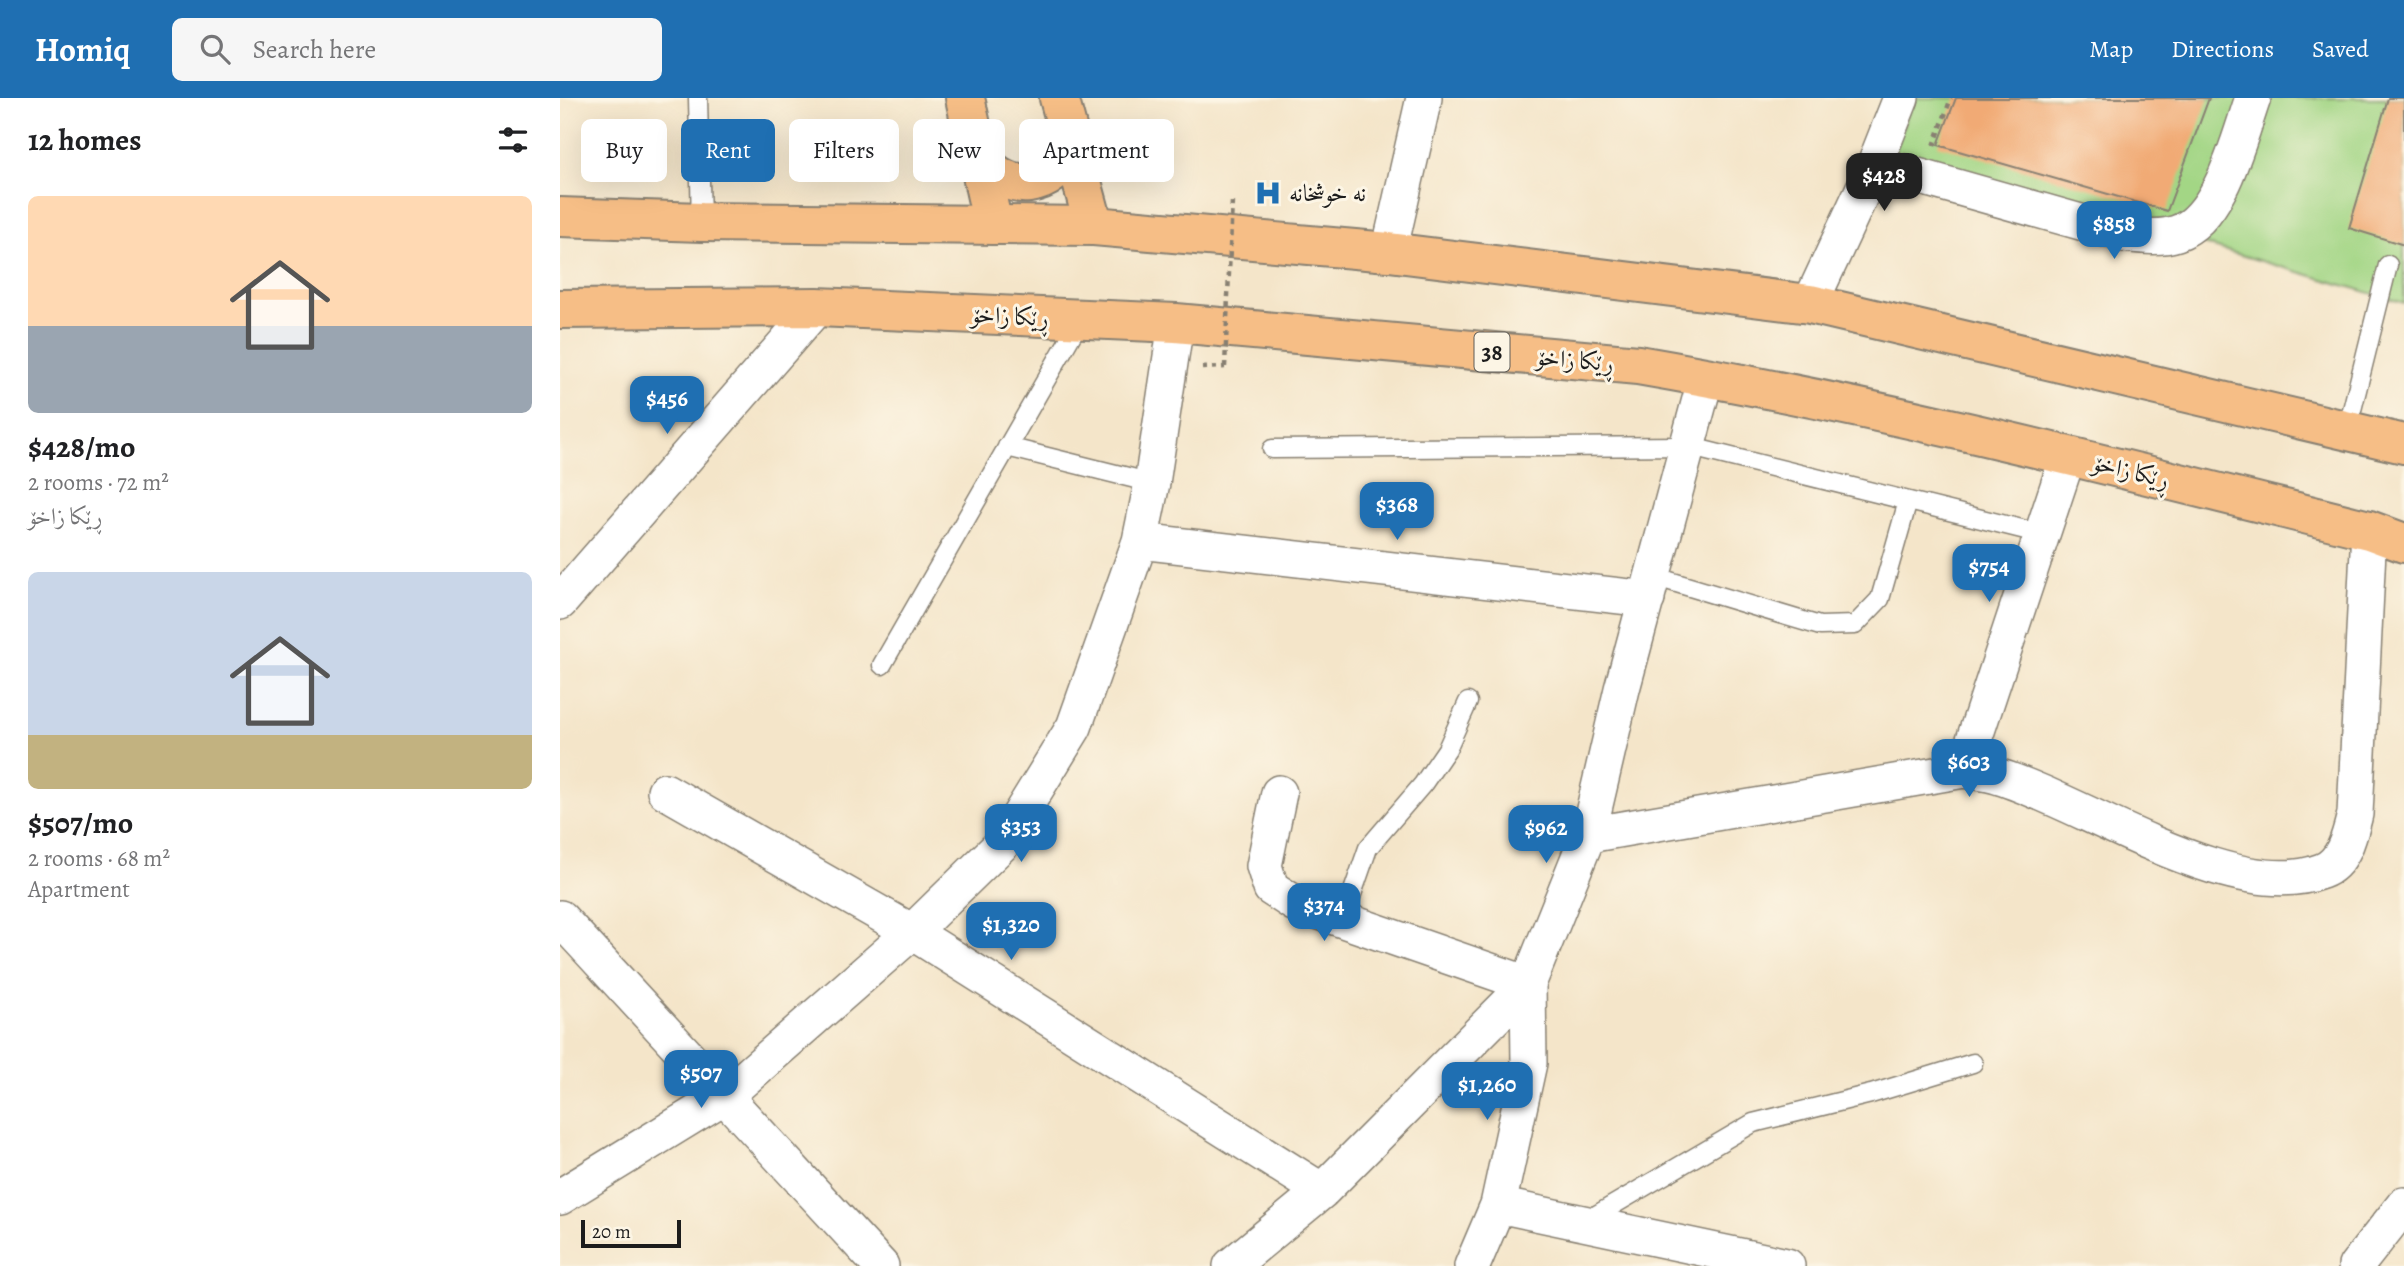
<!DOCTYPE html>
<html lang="en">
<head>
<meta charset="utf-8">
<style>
  body { margin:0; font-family:Alegreya,Amiri,serif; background:#f6f6f6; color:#202124; height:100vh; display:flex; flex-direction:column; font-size:26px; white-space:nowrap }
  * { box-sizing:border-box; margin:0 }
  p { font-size:23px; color:#757577 }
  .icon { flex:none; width:38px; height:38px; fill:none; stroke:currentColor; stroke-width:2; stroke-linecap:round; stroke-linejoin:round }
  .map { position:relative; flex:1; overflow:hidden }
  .details { display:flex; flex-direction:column; background:#fff; width:560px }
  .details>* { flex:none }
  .hud { position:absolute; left:21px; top:21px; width:665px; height:63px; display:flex; gap:14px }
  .scale { position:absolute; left:21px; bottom:18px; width:100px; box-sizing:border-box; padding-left:7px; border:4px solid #1c1c1c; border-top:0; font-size:19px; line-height:24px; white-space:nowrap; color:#1c1c1c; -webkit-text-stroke:5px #fcf5e5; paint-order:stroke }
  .price { position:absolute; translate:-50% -60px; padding:0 16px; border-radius:14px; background:#1f6fb2; color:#fff; font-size:23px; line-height:46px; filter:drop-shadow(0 2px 4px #0008) }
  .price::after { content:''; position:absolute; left:50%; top:42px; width:21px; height:16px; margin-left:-10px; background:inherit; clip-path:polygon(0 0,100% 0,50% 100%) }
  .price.current { background:#222; color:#fff }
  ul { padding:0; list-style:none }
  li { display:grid; align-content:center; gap:14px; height:371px; padding:0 28px }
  li span { display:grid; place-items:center; height:217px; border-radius:10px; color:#555 }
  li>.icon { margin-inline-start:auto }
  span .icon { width:126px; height:126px; fill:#fffc; stroke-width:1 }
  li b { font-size:30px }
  h2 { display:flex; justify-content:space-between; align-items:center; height:84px; padding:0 28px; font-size:30px }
  .tag { padding:0 24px; border-radius:10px; background:#fff; box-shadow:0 7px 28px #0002; font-size:24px; line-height:63px }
  .tag.current { background:#1f6fb2; color:#fff }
  header { display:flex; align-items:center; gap:42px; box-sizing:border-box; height:98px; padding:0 35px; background:#1f6fb2; color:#fff }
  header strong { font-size:33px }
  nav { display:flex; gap:38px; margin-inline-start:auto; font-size:24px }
  .search { width:490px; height:63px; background:#f6f6f6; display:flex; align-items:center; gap:18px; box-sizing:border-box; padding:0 24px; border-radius:10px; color:#757577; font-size:26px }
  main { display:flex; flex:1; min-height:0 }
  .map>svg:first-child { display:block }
  .green { fill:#a3d685; stroke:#607950; stroke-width:2 }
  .building { fill:#f1aa75 }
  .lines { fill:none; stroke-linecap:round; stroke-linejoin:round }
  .service-casing { stroke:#888072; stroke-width:21 }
  .minor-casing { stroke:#888072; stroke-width:38 }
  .primary-casing { stroke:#888072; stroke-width:42 }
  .trunk-casing { stroke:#888072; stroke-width:42 }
  .path { stroke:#888072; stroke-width:4.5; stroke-dasharray:5 5; stroke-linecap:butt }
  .service { stroke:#fff; stroke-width:18 }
  .minor { stroke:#fff; stroke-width:35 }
  .primary { stroke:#f6be86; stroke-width:38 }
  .trunk { stroke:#f6be86; stroke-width:38 }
  .path-bridge { stroke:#888072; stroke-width:4.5; stroke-dasharray:5 5; stroke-linecap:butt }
  .labels { text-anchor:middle; stroke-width:6; stroke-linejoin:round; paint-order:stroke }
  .shield { fill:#fcf5e5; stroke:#5f5d58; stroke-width:2 }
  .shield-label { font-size:23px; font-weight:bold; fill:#1c1c1c }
  .poi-label { font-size:24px; fill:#1c1c1c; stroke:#fcf5e5; text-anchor:start }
  .street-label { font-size:24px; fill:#1c1c1c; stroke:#fcf5e5 }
</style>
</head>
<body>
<header>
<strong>Homiq</strong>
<div class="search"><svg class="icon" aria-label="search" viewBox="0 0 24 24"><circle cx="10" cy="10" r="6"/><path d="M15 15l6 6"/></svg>Search here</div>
<nav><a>Map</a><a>Directions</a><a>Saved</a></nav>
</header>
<main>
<section class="details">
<h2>12 homes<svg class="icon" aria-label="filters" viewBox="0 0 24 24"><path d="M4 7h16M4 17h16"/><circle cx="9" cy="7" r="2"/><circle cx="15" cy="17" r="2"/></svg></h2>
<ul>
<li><span style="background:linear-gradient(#ffd9b3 60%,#9aa5b1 0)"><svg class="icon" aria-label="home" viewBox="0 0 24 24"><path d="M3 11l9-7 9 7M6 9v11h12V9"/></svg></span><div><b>$428/mo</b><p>2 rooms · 72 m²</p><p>ڕێکا زاخۆ</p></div></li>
<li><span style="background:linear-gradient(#c9d6e8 75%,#c2b280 0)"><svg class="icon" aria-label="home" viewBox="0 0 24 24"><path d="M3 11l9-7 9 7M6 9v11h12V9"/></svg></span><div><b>$507/mo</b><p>2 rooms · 68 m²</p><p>Apartment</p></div></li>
</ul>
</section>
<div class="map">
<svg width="1844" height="1168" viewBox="0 0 1844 1168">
  <rect width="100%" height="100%" fill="#fcf5e5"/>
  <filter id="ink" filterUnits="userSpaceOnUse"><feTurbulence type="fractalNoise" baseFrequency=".0143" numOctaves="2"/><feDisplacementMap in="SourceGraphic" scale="14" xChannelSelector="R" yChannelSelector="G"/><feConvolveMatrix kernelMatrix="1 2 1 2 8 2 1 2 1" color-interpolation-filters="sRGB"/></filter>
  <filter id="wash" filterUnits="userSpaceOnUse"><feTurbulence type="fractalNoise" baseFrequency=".00686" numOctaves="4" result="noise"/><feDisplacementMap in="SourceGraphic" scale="28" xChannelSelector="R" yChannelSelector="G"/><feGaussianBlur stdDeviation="1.57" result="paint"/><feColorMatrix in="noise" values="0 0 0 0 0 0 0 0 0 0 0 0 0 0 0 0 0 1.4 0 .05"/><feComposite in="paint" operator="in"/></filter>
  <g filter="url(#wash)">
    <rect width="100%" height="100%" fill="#f4e5c9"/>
    <path class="green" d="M1354 0H1844V205L1575 126 1330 60Z"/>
    <g id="blocks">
      <path class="building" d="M1396 0H1649L1607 113 1378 47Z
        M1828 0H1844V147L1789 130Z"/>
    </g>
  </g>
  <g filter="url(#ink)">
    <use href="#blocks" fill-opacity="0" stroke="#888072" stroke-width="2"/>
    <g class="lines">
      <g class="service-casing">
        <path id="service" d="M138 0 141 124
          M1787 332 1828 167
          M447 349 592 385
          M712 351 1127 348 1482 436
          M1093 478 1260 528 1295 527 1320 501 1348 403
          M322 567 521 221
          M783 822 808 750 863 686 887 651 908 604
          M1026 1123 1193 1025 1311 996 1413 965"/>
      </g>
      <g class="minor-casing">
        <path id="minor" d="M1315 66 1563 136C1580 138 1600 141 1617 135 1661 120 1679 39 1693 0
          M829 154 864 0
          M1250 206 1315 66 1341 0
          M580 443 1087 501
          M0 504 257 209
          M1404 672 1508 358
          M105 693 352 834 762 1093
          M719 695 704 768 711 790 734 805 968 886 969 965 938 1107 912 1168
          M1028 737 1404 672C1416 674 1429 675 1440 679 1525 705 1674 807 1762 773 1784 765 1790 736 1795 716L1809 432
          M0 820 321 1168
          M0 1099 166 997 352 834 442 746 514 629 580 443 592 385 616 225
          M938 1107 1227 1168
          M671 1168 762 1093 968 886 1028 737 1062 591 1146 279
          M1796 1168 1844 1107"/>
      </g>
      <g class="primary-casing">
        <path id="primary" d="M405 0 433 127
          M499 0 534 128
          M419 60C449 97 491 93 512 50"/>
      </g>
      <g class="trunk-casing">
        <path id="trunk" d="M0 119 141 124 534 128 829 154 1250 206 1844 346
          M0 211 257 209 616 225 1078 267C1324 309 1567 372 1809 432L1844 445"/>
      </g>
      <path class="path" d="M1374 48 1391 0
        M642 270 665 269"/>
      <use href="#service" class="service"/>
      <use href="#minor" class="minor"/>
      <use href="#primary" class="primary"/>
      <use href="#trunk" class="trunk"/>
      <path class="path-bridge" d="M665 269 672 103"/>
    </g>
  </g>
  <defs>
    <g id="hospital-bare" transform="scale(2.1)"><path d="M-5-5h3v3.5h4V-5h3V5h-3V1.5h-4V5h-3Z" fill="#1f6fb2" stroke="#fcf5e5" stroke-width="2.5" paint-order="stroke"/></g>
  </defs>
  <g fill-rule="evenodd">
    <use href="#hospital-bare" x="708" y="95"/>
  </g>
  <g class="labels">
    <rect class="shield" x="914.5" y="234.5" width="35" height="39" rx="5"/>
    <g class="shield-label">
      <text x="932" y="262">38</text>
    </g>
    <g class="poi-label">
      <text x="729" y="103">نه خوشخانه</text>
    </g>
    <g class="street-label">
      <text transform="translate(450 218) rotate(3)" y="8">ڕێکا زاخۆ</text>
      <text transform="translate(1015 262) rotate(5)" y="8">ڕێکا زاخۆ</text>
      <text transform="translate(1571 373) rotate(14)" y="8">ڕێکا زاخۆ</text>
    </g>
  </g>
</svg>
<div class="scale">20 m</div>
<b class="price current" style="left:1324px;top:115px">$428</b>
<b class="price" style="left:1554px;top:163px">$858</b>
<b class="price" style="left:107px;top:338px">$456</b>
<b class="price" style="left:837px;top:444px">$368</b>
<b class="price" style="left:1429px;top:506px">$754</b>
<b class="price" style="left:1409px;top:701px">$603</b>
<b class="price" style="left:461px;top:766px">$353</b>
<b class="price" style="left:986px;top:767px">$962</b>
<b class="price" style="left:764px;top:845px">$374</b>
<b class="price" style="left:451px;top:864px">$1,320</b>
<b class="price" style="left:141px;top:1012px">$507</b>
<b class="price" style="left:927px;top:1024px">$1,260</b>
<div class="hud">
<a class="tag">Buy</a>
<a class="tag current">Rent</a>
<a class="tag">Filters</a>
<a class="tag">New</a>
<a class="tag">Apartment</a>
</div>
</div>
</main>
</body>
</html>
